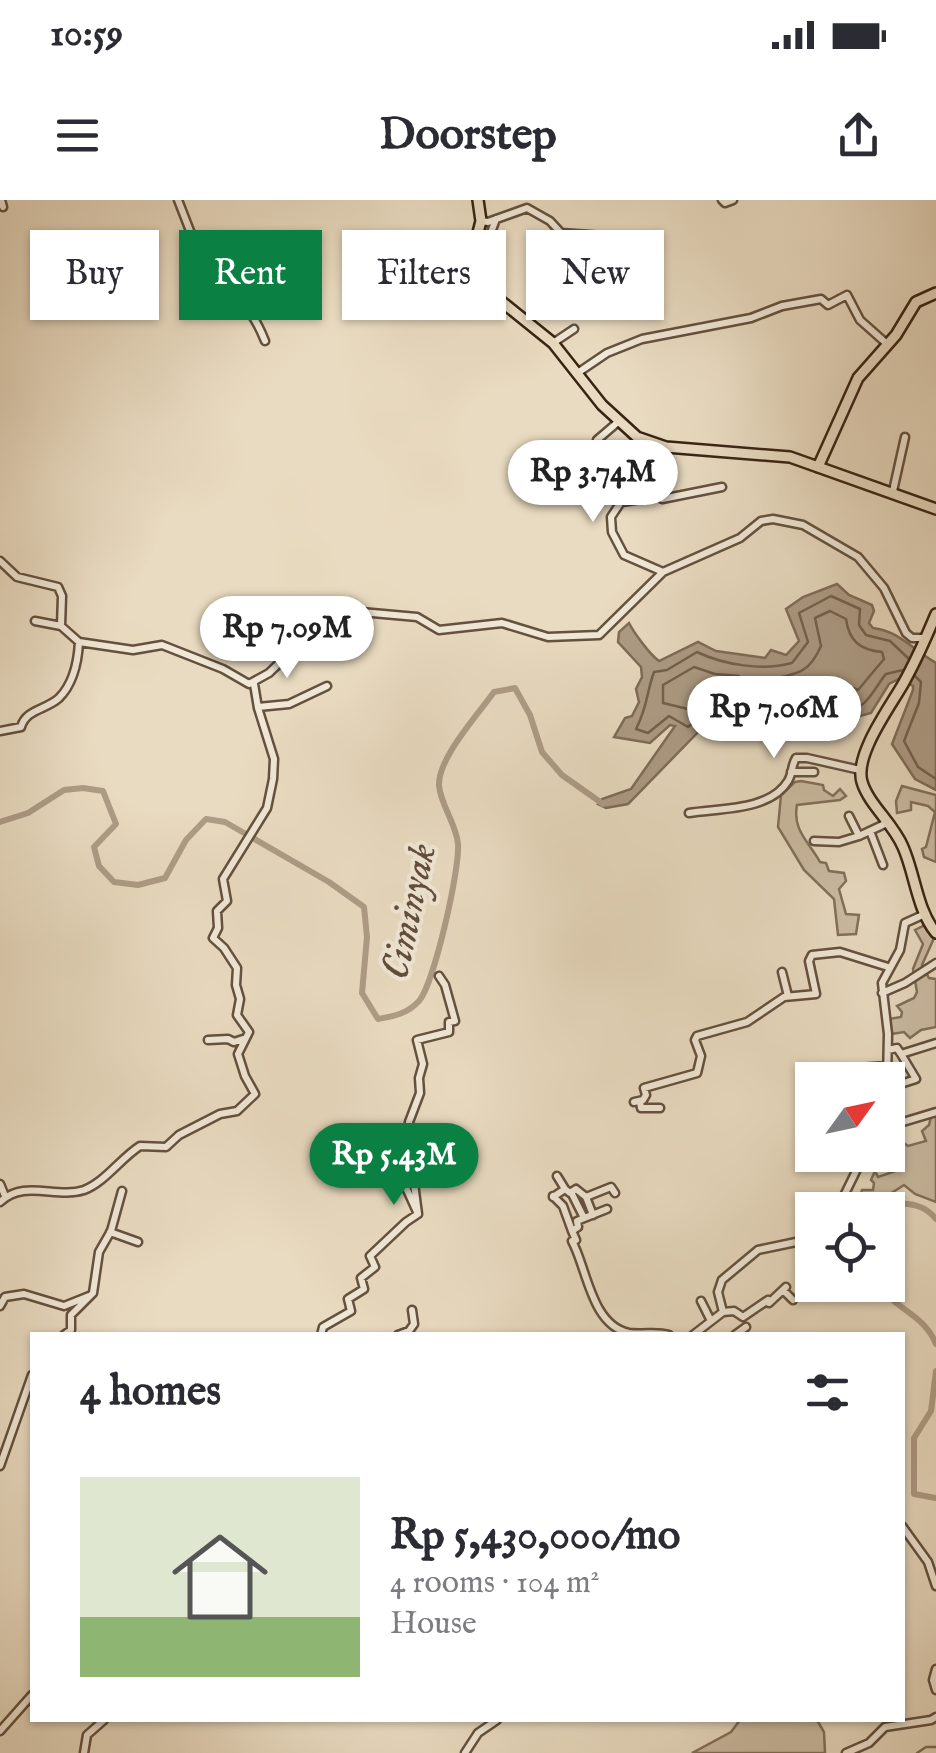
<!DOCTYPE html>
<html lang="en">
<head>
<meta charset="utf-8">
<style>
  body { margin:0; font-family:"IM FELL English",serif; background:#f7f7f7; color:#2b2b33; height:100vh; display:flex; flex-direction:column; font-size:38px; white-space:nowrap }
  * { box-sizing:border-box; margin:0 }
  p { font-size:32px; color:#7c7c81 }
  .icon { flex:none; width:55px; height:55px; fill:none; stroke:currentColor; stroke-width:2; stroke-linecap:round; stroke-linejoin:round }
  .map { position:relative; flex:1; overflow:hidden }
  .side { position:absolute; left:30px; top:1132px; width:875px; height:390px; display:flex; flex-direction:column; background:#fff; border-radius:0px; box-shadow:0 2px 8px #0004 }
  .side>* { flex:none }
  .banner { position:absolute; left:30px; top:30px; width:878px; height:90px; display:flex; gap:20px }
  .needle { width:65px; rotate:57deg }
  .tools { position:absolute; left:795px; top:862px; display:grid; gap:20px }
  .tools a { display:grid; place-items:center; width:110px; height:110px; border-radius:0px; background:#fff; box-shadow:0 2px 8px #0004; font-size:50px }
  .price { position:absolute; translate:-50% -85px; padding:0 22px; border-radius:35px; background:#fff; color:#222; font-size:32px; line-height:65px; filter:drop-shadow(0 2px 5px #0008) }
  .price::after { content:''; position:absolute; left:50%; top:60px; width:30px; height:22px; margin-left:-15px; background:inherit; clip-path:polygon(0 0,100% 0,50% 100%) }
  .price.selected { background:#0b8043; color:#fff }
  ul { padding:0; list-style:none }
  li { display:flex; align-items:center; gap:30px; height:250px; padding:0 50px }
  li+li { border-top:2px solid #e1e1e2 }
  li span { display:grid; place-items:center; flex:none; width:280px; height:200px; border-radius:0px; color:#555 }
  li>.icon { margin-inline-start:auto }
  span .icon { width:120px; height:120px; fill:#fffc; stroke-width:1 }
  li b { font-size:42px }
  h2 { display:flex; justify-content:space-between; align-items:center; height:120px; padding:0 50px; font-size:42px }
  .pill { padding:0 35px; border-radius:0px; background:#fff; box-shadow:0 2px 8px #0004; font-size:35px; line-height:90px }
  .pill.selected { background:#0b8043; color:#fff }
  .status { display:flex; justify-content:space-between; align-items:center; height:70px; padding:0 50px; background:#fff; direction:ltr }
  .status svg { height:28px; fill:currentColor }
  header { display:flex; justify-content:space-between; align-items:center; height:130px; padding:0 50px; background:#fff; font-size:45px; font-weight:700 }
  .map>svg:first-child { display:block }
  .green { fill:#cbbca3; stroke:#82705b; stroke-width:2.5 }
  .water { fill:#ad9c86; stroke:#7e6c58; stroke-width:2.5 }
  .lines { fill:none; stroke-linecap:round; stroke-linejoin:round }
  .shore { stroke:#72604c; stroke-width:2.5 }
  .stream { stroke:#7e6c58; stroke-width:2.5 }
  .river { stroke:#ad9c86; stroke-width:6 }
  .minor-casing { stroke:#64513e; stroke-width:11 }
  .major-casing { stroke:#382313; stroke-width:14 }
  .minor { stroke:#f1e8d7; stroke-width:6 }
  .major { stroke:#e9dbc1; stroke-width:9 }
  .labels { text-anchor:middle; stroke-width:8; stroke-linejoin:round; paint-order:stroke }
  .water-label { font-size:40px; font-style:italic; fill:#614d3b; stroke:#f1e8d7 }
</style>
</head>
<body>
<div class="status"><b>10:59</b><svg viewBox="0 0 49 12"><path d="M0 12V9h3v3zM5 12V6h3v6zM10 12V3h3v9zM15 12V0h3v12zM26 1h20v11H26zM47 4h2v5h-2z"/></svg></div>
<header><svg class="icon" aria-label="menu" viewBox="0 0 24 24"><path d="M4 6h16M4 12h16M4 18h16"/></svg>Doorstep<svg class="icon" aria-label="share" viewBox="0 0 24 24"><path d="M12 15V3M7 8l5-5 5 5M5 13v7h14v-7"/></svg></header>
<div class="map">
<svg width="936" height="1553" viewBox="0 0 936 1553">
  <rect width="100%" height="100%" fill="#e9dbc1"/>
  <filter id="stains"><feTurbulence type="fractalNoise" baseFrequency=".002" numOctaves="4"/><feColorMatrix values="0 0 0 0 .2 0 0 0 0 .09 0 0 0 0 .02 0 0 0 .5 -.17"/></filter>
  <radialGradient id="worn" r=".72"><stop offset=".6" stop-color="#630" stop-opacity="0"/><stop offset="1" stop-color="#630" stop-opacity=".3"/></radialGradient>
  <path class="green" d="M801 581 823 585 824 590 833 596 840 589 846 596 840 600 797 605C792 630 809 642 820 662L826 663 829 671 844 673 846 681 839 689 846 714 859 715 856 734 838 735 834 699 804 670 778 627 781 595 795 582Z
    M902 586 936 595V662L924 657 922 649 926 647 935 612 928 606 911 602V610L897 613 896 601Z
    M925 725 935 736 922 765 929 778 936 779V827L921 830 910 838 904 832 891 834 889 819 901 817 902 812 897 806 914 798 917 792 913 769 923 744 915 730Z
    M933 909H936V1002L915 994 904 985 865 1010H850L860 998 862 990H873L874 983 871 980 875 971 878 977 899 970 894 941H901L908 946 926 941 922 931 929 925Z
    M740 1520H817L824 1532 825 1553H692L731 1532Z"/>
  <path class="water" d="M837 384 849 395 872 405 874 411 869 423 873 428C899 431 913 450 936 463V590L915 579 892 544 913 490V486L899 479 889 484 871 513 849 519 831 502C826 510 820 524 812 528 792 541 763 518 747 506L706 524 628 604 606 608 598 604 602 599 631 589 675 526 670 525 650 543 614 537 625 518 632 516 639 502 636 489 642 477 641 467 618 442 619 432 629 423C633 431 649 454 659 461L698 442 716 451 765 458 771 450 786 455 799 441 786 409 803 397Z"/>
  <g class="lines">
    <path class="shore" d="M830 411 846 419C849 441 860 450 882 452L884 459 858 490C823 475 823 478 800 507L782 505 761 489 760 483C788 472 806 481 821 446L815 418Z
      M694 467 715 474 739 476 742 482 688 509 663 503V485Z
      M903 470 886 474C878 482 864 515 850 505 845 502 842 497 837 493L826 494 806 520H787L746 496 714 507 688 527 669 516 648 533 636 529C648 506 646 494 654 472L667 470 697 452C724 465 763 471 792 463L808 442 799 413 831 396 860 409 859 425 866 435 890 441 909 459
      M915 476 921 482 919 503 904 541 918 567 936 579"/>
    <path class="stream" d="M917 1553 926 1547H936"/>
    <path class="river" d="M0 622 28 613 64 590 83 588 103 591 116 624 94 647 99 666 114 682 138 685 165 678 186 640 206 619 225 622 329 682 364 707 367 737 362 793 378 819C394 816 407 814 419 801 434 784 460 669 458 644 456 623 440 604 439 585 438 558 479 513 494 492L515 488 530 515 542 552 562 575 603 604
      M872 1010C894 1002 920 999 936 1019
      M878 1085C895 1109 925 1115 936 1144
      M936 1171 931 1211 914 1238V1294L936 1298"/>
    <g class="minor-casing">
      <path id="minor" d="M1 0 3 7
        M178 0 211 85C242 102 251 106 265 141
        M722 0 725 3 733 0
        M496 19 489 38 494 47 500 45
        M481 21 488 22 527 8 550 21 561 33 604 36
        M445 100 481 103 490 95
        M553 143 574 129
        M576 174 607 153 642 139 751 118 782 106 821 99 828 105 847 95 860 120 887 144
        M597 240 618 222
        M643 240 624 274 621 302 611 317 612 332 624 355 663 372
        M893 291 905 237
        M622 302 660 296 662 299 722 287
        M0 361 17 377 58 387 62 396 61 426 79 442 133 450 162 445 223 469 249 484 269 473 321 423 361 412 417 417 439 430 502 423 548 437 599 435 663 372 740 338 761 321 773 319 803 325 858 357 884 388 906 433 912 438H926
        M35 421 61 426
        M258 507 289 504 327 486
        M0 531 21 527C26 509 46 510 59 498 73 484 78 461 79 442
        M791 572H814
        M689 613C719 608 770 611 788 581 793 573 791 566 796 558H807L860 570
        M849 616 859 636 889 622
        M870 631 883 665
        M814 641 839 642 859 636
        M782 772 788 796
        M882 793 905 783 936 763
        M208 840 228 839 234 842 243 839
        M888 850 897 848 901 854 936 843
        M829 870 887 866
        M887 880 888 834 882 783 900 750 905 723 925 714
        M888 888 916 879 901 854
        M640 901 641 908H660
        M634 902 643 900 646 895 644 888 697 873 701 856 695 840 697 836 747 822 784 797 816 794 809 761 812 755 840 752 888 767
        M888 920 891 919 893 925 936 912
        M557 976 565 989
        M402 979 418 1014
        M0 984 5 996
        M571 992 584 1018
        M553 996 563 1006 572 1031
        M553 997 565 989 570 993 576 989 586 997
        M0 1002C24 979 56 999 84 990 105 982 121 958 140 946L166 947 179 935 220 914 237 911 255 894 245 876 238 854 249 832 237 815 240 799 236 785 237 768 224 748 213 738 218 728 217 711 227 701 223 679 267 608 273 579 274 559 258 508 254 484
        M607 1009 577 1021 578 1027 572 1031 576 1040 572 1041C587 1068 591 1125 629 1133 643 1135 656 1131 669 1135
        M837 1010 864 955
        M593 1015 586 997 611 987 615 993
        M110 1032 138 1042
        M783 1090 793 1100
        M701 1101 711 1121
        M0 1106 5 1097 24 1094 64 1106 89 1096
        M723 1112 734 1111 743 1117 768 1100 769 1103 786 1087
        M64 1135 71 1130V1115L93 1093 99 1052 111 1031 122 991
        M321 1135 323 1127 351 1111 348 1099 364 1089 361 1078 375 1067 370 1056 406 1022 418 1014 409 945V922L420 893 419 878 423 864 417 840 449 832V822L455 821 445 785 439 776
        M398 1135 409 1131 414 1124 412 1110
        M693 1135 723 1112 718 1092 722 1080 758 1050 796 1042 812 1033
        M735 1135 746 1127
        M0 1266 32 1175
        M902 1326 928 1362 936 1386
        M936 1469 933 1480 936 1490
        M0 1531 32 1495
        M84 1553 87 1535 104 1520
        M465 1553 478 1533 497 1520
        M846 1553 869 1543 885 1527 931 1520 936 1517"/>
    </g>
    <g class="major-casing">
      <path id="major" d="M478 0 481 21 470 64 476 81 553 143 602 205 637 237 666 247 790 257 936 309
        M818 267 858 178 896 135 916 102 936 93
        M936 414C926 438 916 461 903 484 890 507 854 555 862 582 869 605 893 623 903 647 915 674 917 710 936 733"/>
    </g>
    <use href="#minor" class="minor"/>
    <use href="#major" class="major"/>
  </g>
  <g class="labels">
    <g class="water-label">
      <text transform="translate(407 711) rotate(-78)" y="14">Ciminyak</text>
    </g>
  </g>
  <rect width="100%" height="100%" filter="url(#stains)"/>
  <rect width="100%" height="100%" fill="url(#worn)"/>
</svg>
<div class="tools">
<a><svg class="needle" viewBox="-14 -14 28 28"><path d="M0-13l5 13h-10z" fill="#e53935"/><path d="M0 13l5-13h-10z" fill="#7c7c81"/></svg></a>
<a><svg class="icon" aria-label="locate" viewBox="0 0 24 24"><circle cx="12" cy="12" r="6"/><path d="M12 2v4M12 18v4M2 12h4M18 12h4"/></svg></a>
</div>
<b class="price" style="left:593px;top:325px">Rp 3.74M</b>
<b class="price" style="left:287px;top:481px">Rp 7.09M</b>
<b class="price" style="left:774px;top:561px">Rp 7.06M</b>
<b class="price selected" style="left:394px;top:1008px">Rp 5.43M</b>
<div class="banner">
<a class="pill">Buy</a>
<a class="pill selected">Rent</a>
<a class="pill">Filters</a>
<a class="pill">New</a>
</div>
<section class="side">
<h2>4 homes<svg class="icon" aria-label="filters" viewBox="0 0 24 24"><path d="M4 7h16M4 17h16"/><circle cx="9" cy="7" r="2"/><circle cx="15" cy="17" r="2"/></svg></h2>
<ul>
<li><span style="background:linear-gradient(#dfe7d0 70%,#8fb573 0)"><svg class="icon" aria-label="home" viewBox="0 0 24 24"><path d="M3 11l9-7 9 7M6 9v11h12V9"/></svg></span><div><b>Rp 5,430,000/mo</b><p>4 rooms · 104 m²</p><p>House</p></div></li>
</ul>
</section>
</div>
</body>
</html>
